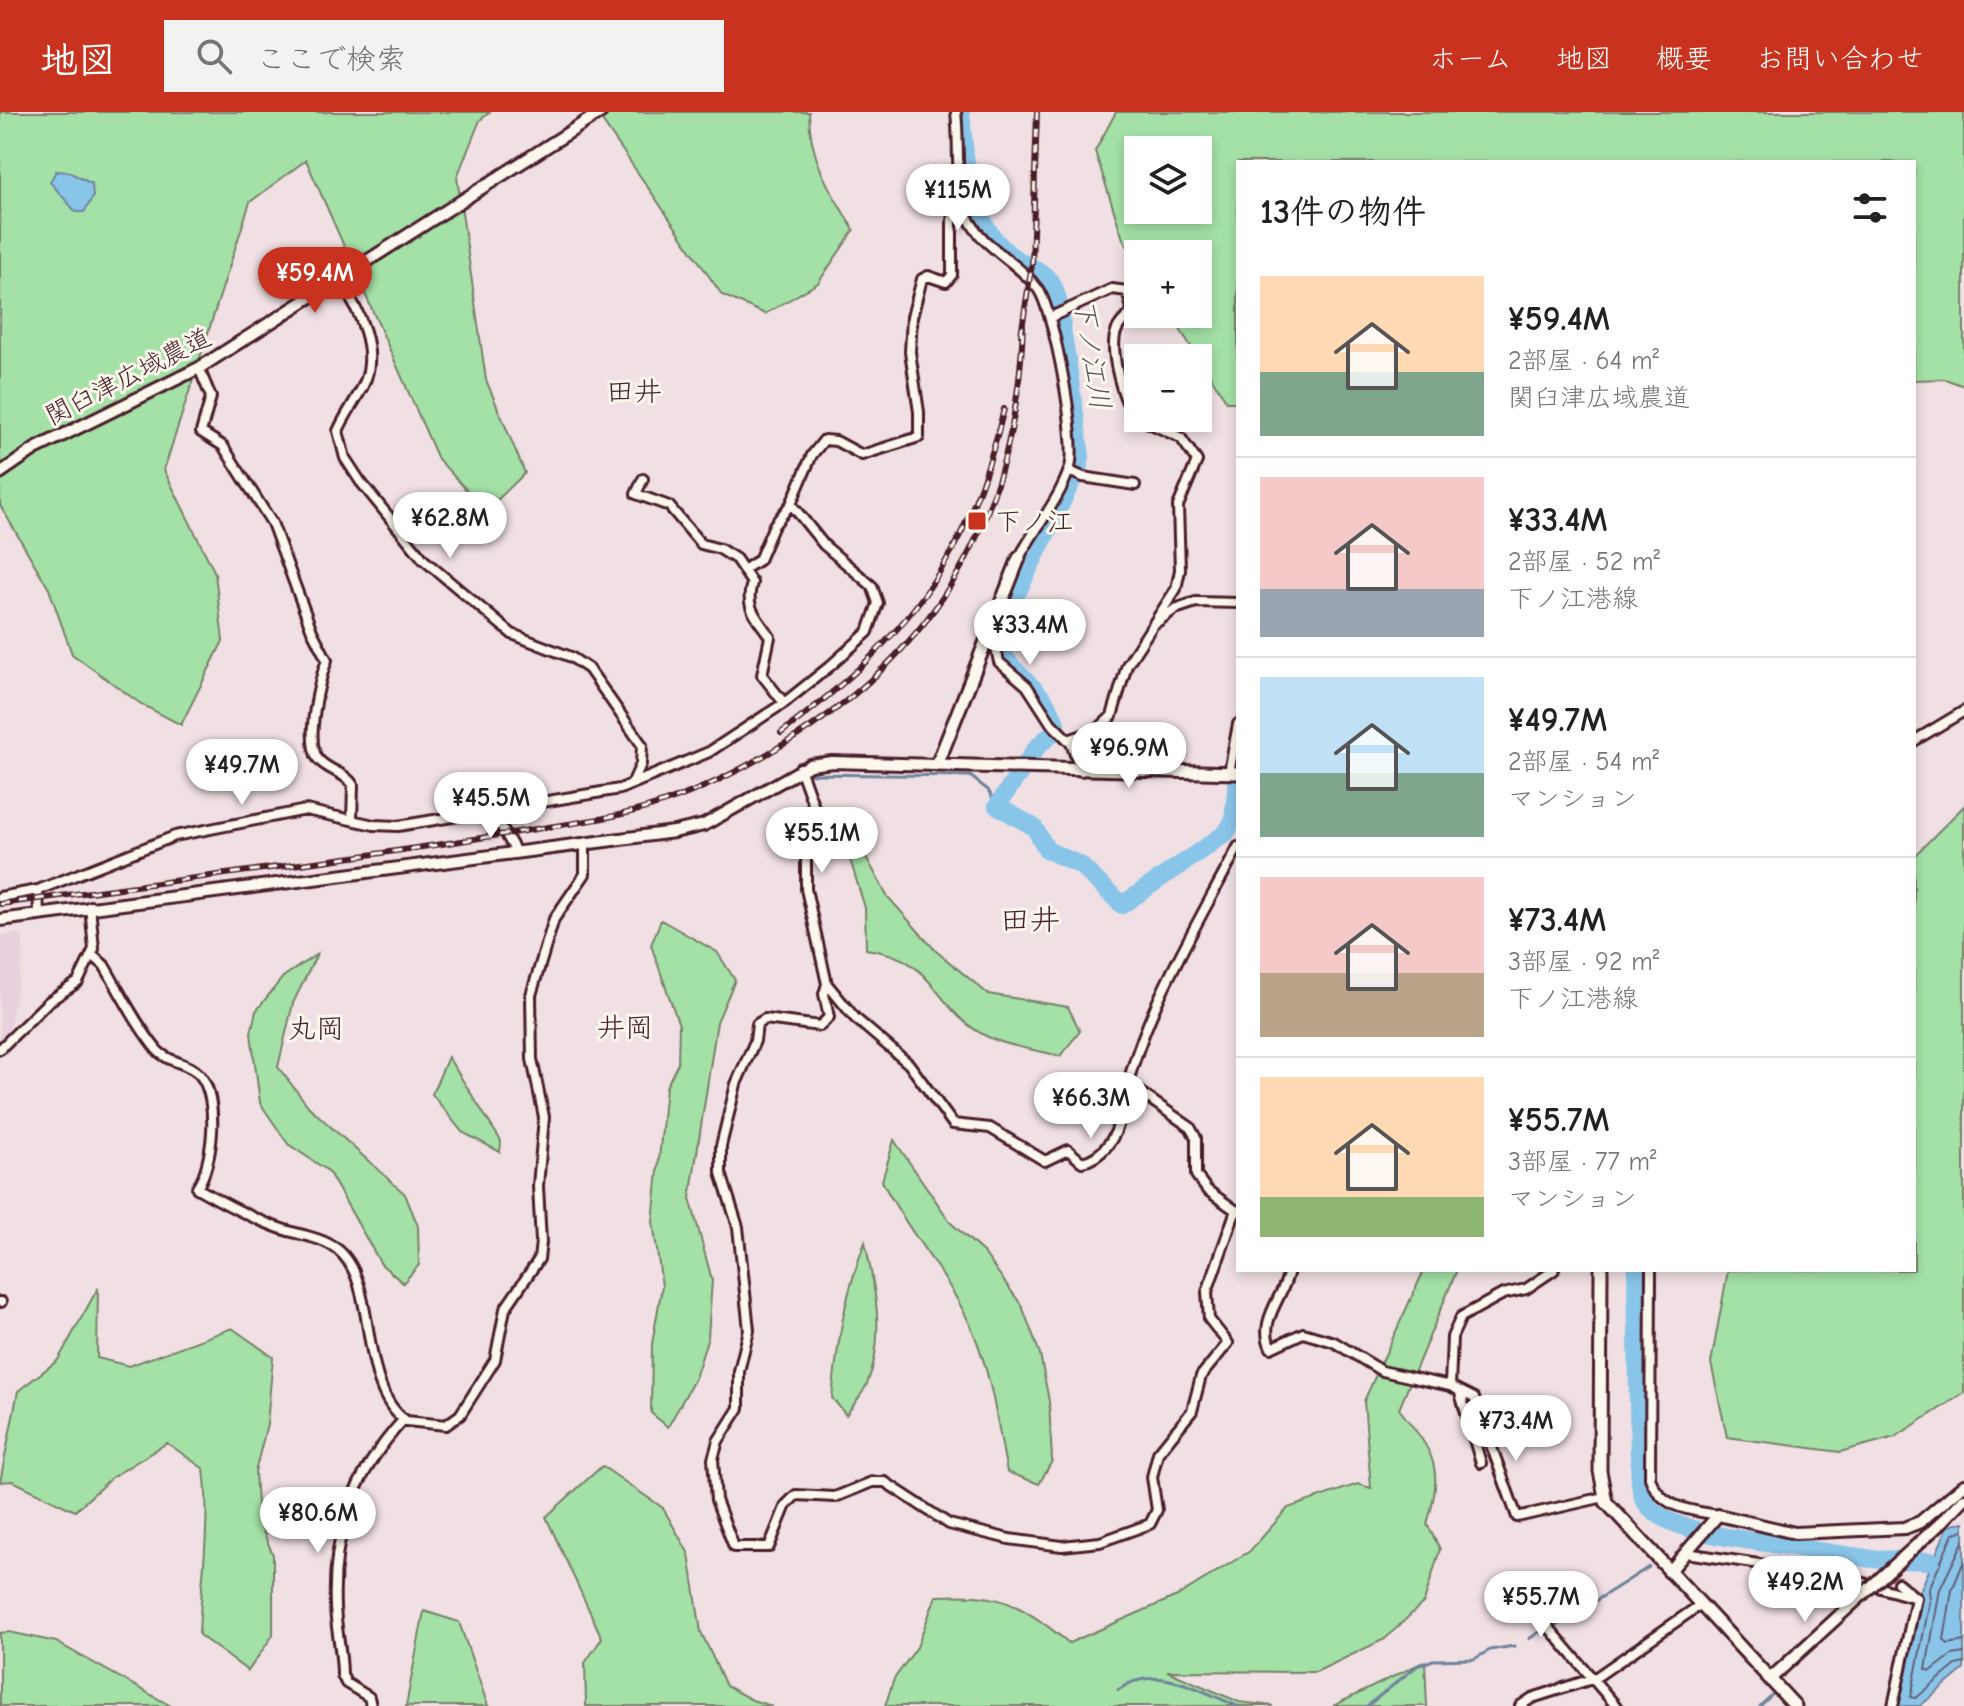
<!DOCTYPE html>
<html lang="ja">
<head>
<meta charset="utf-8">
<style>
  body { margin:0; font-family:"Comic Neue","Klee One",sans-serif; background:#f2f2f2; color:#222; height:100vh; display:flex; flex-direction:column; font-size:30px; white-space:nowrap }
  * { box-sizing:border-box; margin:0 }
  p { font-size:26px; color:#767676 }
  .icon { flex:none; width:44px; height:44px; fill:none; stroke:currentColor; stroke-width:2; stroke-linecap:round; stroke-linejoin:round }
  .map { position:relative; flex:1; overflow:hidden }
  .panel { position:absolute; left:1236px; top:48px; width:680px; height:1112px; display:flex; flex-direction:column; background:#fff; border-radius:0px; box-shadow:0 4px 12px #0003 }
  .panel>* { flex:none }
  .fabs { position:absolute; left:1124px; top:24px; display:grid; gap:16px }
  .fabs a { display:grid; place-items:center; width:88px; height:88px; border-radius:0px; background:#fff; box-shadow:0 4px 12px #0003; font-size:40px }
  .price { position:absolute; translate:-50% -68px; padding:0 18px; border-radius:28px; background:#fff; color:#222; font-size:26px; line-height:52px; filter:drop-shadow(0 2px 4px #0008) }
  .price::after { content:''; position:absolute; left:50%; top:48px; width:24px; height:18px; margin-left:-12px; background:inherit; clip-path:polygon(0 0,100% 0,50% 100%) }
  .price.current { background:#c8321e; color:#fff }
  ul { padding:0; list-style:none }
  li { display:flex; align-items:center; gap:24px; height:200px; padding:0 24px }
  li+li { border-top:2px solid #e0e0e0 }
  li span { display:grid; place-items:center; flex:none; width:224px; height:160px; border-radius:0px; color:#555 }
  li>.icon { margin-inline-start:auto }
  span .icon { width:96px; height:96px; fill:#fffc; stroke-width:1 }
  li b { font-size:34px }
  h2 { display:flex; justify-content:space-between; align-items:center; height:96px; padding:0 24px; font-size:34px }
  header { display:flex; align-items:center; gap:48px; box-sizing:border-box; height:112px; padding:0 40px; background:#c8321e; color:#fff }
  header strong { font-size:38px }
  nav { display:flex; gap:44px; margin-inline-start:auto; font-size:28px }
  .search { width:560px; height:72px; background:#f2f2f2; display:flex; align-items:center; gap:20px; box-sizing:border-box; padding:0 28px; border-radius:0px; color:#767676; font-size:30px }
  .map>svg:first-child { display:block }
  .built { fill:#e8d0dd }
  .green { fill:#a4e1a7; stroke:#778069; stroke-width:2; fill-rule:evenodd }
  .water { fill:#89c5e9; stroke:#70839d; stroke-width:2 }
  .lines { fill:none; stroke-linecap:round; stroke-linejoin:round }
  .shore { stroke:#636177; stroke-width:2 }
  .stream { stroke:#70839d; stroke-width:3 }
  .river { stroke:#89c5e9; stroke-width:18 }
  .minor-casing { stroke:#4a1f2b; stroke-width:14 }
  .tertiary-casing { stroke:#4a1f2b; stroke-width:16 }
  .secondary-casing { stroke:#4a1f2b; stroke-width:17 }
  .minor { stroke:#fbf7ec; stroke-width:8 }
  .tertiary { stroke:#fbf7ec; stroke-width:10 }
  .secondary { stroke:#fbf7ec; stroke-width:11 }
  .rail-casing { stroke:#4a1f2b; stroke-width:6 }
  .rail { stroke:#fbf7ec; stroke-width:3; stroke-dasharray:9; stroke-linecap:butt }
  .tertiary-bridge-casing { stroke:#4a1f2b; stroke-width:16; stroke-linecap:butt }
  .tertiary-bridge { stroke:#fbf7ec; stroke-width:10 }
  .poi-dot { fill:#c8321e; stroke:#fbf7ec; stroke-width:3 }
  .labels { text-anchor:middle; stroke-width:6; stroke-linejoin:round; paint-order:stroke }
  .street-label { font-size:26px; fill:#4a1f2b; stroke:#fbf7ec }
  .poi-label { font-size:26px; fill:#4a1f2b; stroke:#fbf7ec; text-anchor:start }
  .water-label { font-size:28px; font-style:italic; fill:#5d5164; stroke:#fbf7ec }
  .neighbourhood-label { font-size:28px; fill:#4a1f2b; stroke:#fbf7ec }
  .quarter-label { font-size:30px; fill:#4a1f2b; stroke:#fbf7ec }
</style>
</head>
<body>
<header>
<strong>地図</strong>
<div class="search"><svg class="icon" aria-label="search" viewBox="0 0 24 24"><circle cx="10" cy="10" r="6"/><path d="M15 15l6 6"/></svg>ここで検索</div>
<nav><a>ホーム</a><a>地図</a><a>概要</a><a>お問い合わせ</a></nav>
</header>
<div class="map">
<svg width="1964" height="1594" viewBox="0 0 1964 1594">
  <rect width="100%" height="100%" fill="#f0e0e3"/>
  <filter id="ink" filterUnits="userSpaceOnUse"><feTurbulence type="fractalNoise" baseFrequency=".0125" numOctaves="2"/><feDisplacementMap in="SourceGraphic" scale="16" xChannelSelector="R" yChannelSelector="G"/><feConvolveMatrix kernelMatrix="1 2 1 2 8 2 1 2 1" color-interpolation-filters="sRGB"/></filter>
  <g filter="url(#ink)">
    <path class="built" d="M18 821 23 824V845L9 918 0 929V824Z"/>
    <path class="green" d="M0 0H490L480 8 457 65 486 268 525 361 486 399 438 347 306 48 250 90 164 358 215 461 223 529 181 613 141 592 72 542 49 477 0 393Z
      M596 0H809C809 47 830 79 854 118L818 171 765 202 722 183Z
      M1116 0H1964V274L1945 267 1914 268V50H1238V290H1227L1170 202H1198V142H1138V151L1123 127 1095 39ZM1138 38H1198V98H1138Z
      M1964 694V1281L1895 1325 1840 1340 1727 1325 1711 1251 1728 1158H1914V744Z
      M856 726 887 784 936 839 988 882 1068 895 1080 919 1060 944C1037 938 1009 935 988 925 930 897 940 846 866 837L865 796 849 744Z
      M661 808 717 840 735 868 717 910 690 1086 712 1168 708 1225 695 1266 668 1315 651 1301 652 1232 662 1174 653 1110 666 975 678 951 679 913 651 833Z
      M317 842 293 891 278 955 309 995 405 1082 418 1114 419 1153 403 1171 381 1152 328 1059 288 1032 260 991 251 921 256 899 283 865Z
      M448 945 501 1029 500 1040 462 1020 432 982Z
      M894 1028 951 1111 984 1141 1022 1194 1040 1242 1049 1289 1052 1349 1039 1372 1007 1360C998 1315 992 1265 974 1222 952 1166 908 1122 882 1069Z
      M865 1130C875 1176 886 1225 867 1272 863 1282 853 1293 846 1303L832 1286C838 1227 844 1186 865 1130Z
      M1424 1158H1457L1399 1297C1435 1342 1444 1355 1427 1412L1440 1437 1424 1490 1385 1527 1316 1560 1167 1559 1239 1590 1273 1594H885L894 1567 917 1535 936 1484C1003 1481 1017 1490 1069 1531L1177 1484 1250 1439 1288 1396 1358 1372 1371 1376 1364 1289Z
      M98 1176 97 1246 129 1254 232 1216 273 1245 267 1312 255 1360 258 1407 273 1443V1523L248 1559 199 1523C201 1466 211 1413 204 1357L167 1331 111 1366 75 1399 13 1369 0 1370 18 1279 58 1248Z
      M602 1354 663 1396 689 1442 701 1520 726 1574 752 1588 772 1594H586L585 1551 602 1526 546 1405Z
      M424 1499 459 1510 488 1594H406Z
      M9 1520 56 1530 171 1594H0V1521Z
      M1425 1549 1427 1594H1333Z"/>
    <path class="water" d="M56 59 69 60 92 72 93 85 84 100H76L50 70Z
      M1964 1410V1557L1920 1594H1899L1922 1486 1920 1479 1948 1414Z"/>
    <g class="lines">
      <path class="shore" d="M1964 1418 1953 1422 1929 1477 1930 1488 1911 1585 1916 1586 1956 1553 1964 1551
        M1964 1428 1940 1477 1926 1557 1931 1559 1952 1543 1964 1541
        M1964 1449 1952 1478 1944 1528 1948 1532 1964 1529"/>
      <path class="stream" d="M805 662 970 664 988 678 997 694
        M594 737 696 722 746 695
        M424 758 583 739
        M1556 1514 1649 1455
        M1529 1527 1542 1518
        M1118 1578C1157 1550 1199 1579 1237 1594
        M1367 1594 1417 1554 1433 1548 1474 1547 1490 1538 1514 1534
        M1760 1594 1773 1582"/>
      <path class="river" d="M961 0C965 49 968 108 1009 142 1023 153 1045 157 1053 174 1061 190 1061 206 1063 223 1070 263 1075 304 1081 345L1078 357 1002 512C992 561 1042 566 1056 611L1054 620 1037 635 997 694 1034 715 1047 738 1080 753 1122 793 1226 721 1233 709 1238 660
        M1636 1158 1639 1351C1640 1361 1639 1374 1642 1383 1651 1411 1702 1420 1726 1425L1872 1447 1931 1449"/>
      <g class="minor-casing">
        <path id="minor" d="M956 0C960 34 954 71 967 103 982 137 1017 148 1038 177 1054 199 1078 329 1070 355 1060 387 1035 416 1019 446
          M339 168C359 197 380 240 363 274 355 290 345 303 338 319L345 346 360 369 424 448 512 522 571 545 589 557 642 633 641 652 632 672
          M1051 205 1112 177 1127 179 1133 200C1126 206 1119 211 1116 220 1109 238 1123 295 1138 306
          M199 256 211 285 201 320 223 334 272 411 312 519 327 548C319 569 305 629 318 647 328 659 345 660 353 673L352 708
          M1069 359 1083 365 1135 373
          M643 367 636 382 669 394 701 432 720 437 736 447 752 471C744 496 757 505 770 525L762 563 784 591
          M745 457 759 448 774 413 791 392
          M1157 510 1175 497 1196 490 1238 491
          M992 519 999 550 1027 574 1051 611 1071 631 1081 659
          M1068 628 1097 618 1112 604 1127 553 1176 477 1180 458 1178 394 1197 349 1181 326 1138 306
          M1914 629 1964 599
          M800 656 814 695 806 736V777L827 872 855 906 909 952 953 1012 990 1016 1045 1049 1068 1038 1082 1050C1102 1046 1116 1026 1120 1006 1137 909 1193 821 1238 735
          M1229 661 1238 612
          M493 700 516 740
          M38 778 39 801
          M0 785 38 778 175 724 306 698 374 713 398 714 620 677 709 640 784 591 829 555 868 520 878 491 872 474 824 433 791 392 812 343 824 328 836 329 862 343 919 325V300L910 240 912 205 922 167 928 164 946 170 952 163V108L961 82
          M92 843 104 853C121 882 136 912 157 938 168 951 189 950 200 963 220 987 213 1053 197 1076 225 1092 255 1108 285 1118 302 1123 322 1126 337 1137 380 1170 356 1274 406 1309L446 1313 460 1303 495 1248 505 1197 539 1147 541 1130 538 1074 544 1005 532 947 531 883 554 807 585 762V731
          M827 872 824 882 829 905 820 914 765 907 757 912 755 929 736 972 721 1034V1061L738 1115 749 1218 739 1259V1296L718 1329 713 1347 716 1388 734 1435H769L786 1393 796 1383 835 1385 872 1370H885L949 1412 1009 1427 1062 1434 1100 1430 1150 1412 1157 1398 1152 1365 1158 1341 1192 1299 1201 1264 1228 1231 1209 1207 1207 1180 1236 1098
          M0 937 48 890 78 870 94 837 90 794
          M1128 972 1190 1015 1196 1026V1063L1207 1078 1238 1100
          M1289 1158C1285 1184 1257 1208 1271 1236L1303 1221 1334 1230 1382 1259 1450 1274 1452 1225 1461 1205 1503 1182 1526 1177 1554 1158
          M1651 1158 1650 1366C1661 1397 1690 1398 1718 1403
          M0 1190H1
          M1450 1274 1474 1286 1517 1405 1604 1385
          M1460 1281 1481 1351
          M1686 1441 1839 1464 1916 1486
          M1516 1466 1545 1511 1616 1594
          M371 1594 369 1585 346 1571 342 1563C342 1540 336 1517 335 1495 332 1420 353 1363 404 1307
          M1520 1594 1532 1586 1595 1566 1700 1493
          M1893 1594 1916 1486 1898 1471"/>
      </g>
      <g class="tertiary-casing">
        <path id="tertiary" d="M0 361 35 337 199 256 601 0
          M0 808 674 720 704 713 810 653 832 650 937 653
          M1943 1409 1964 1387
          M1669 1460 1718 1403 1795 1421 1905 1416 1920 1410 1964 1373
          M1770 1567 1863 1482"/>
      </g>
      <g class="secondary-casing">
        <path id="secondary" d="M1019 446 937 653 1238 661
          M1601 1158 1600 1359 1606 1390 1795 1594"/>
      </g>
      <use href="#minor" class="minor"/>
      <use href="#tertiary" class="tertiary"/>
      <use href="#secondary" class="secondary"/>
      <g class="rail-casing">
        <path id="rail" d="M1021 223 1032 152 1037 0
          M781 621C906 527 967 450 1004 297
          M0 792C118 776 235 761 353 745 414 737 475 727 536 717 579 710 623 705 665 690 713 674 757 649 800 622 950 525 1017 390 1023 213"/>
      </g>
      <use href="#rail" class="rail"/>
      <g class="tertiary-bridge-casing">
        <path id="tertiary-bridge" d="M1863 1482 1943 1409"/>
      </g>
      <use href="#tertiary-bridge" class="tertiary-bridge"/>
    </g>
  </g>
  <rect class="poi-dot" x="967" y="399" width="20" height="20" rx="4"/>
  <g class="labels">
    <g class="street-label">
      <text transform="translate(128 264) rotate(-27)" y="9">関臼津広域農道</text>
    </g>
    <g class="poi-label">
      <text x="995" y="418">下ノ江</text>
    </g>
    <g class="water-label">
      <text transform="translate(1093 242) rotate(81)" y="10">下ノ江川</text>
    </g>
    <g class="neighbourhood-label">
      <text x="634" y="289">田井</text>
      <text x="625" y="925">井岡</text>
      <text x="316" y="926">丸岡</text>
    </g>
    <g class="quarter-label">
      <text x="1030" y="818">田井</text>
    </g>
  </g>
</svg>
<div class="fabs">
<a><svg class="icon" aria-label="layers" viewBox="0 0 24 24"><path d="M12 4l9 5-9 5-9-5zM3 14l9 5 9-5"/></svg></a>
<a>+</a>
<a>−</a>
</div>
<b class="price" style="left:958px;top:120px">¥115M</b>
<b class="price current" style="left:315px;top:203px">¥59.4M</b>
<b class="price" style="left:450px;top:448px">¥62.8M</b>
<b class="price" style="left:1030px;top:555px">¥33.4M</b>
<b class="price" style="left:1129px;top:678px">¥96.9M</b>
<b class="price" style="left:242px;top:695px">¥49.7M</b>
<b class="price" style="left:491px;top:728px">¥45.5M</b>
<b class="price" style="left:822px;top:763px">¥55.1M</b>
<b class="price" style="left:1091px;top:1028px">¥66.3M</b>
<b class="price" style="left:1516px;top:1351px">¥73.4M</b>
<b class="price" style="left:318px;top:1443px">¥80.6M</b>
<b class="price" style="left:1805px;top:1512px">¥49.2M</b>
<b class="price" style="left:1541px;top:1527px">¥55.7M</b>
<section class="panel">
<h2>13件の物件<svg class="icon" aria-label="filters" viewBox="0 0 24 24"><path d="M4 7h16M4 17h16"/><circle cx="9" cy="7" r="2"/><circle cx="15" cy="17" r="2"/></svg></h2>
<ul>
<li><span style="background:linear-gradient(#ffd9b3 60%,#7fa58c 0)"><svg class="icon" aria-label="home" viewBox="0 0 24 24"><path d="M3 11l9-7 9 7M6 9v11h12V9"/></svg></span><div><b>¥59.4M</b><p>2部屋 · 64 m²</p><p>関臼津広域農道</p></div></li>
<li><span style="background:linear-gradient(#f6c9c9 70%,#9aa5b1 0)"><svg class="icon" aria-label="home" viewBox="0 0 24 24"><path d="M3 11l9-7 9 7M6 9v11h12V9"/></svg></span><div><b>¥33.4M</b><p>2部屋 · 52 m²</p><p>下ノ江港線</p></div></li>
<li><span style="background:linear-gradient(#bfe0f5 60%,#7fa58c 0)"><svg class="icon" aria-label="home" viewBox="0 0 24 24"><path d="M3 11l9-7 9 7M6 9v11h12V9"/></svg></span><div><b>¥49.7M</b><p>2部屋 · 54 m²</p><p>マンション</p></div></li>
<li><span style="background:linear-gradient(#f6c9c9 60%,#b9a48a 0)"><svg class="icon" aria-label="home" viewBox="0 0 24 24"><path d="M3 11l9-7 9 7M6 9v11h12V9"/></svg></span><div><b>¥73.4M</b><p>3部屋 · 92 m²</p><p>下ノ江港線</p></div></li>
<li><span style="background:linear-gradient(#ffd9b3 75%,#8fb573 0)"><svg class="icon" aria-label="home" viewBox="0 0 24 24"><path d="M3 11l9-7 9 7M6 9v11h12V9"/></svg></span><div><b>¥55.7M</b><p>3部屋 · 77 m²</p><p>マンション</p></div></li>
</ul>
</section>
</div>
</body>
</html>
